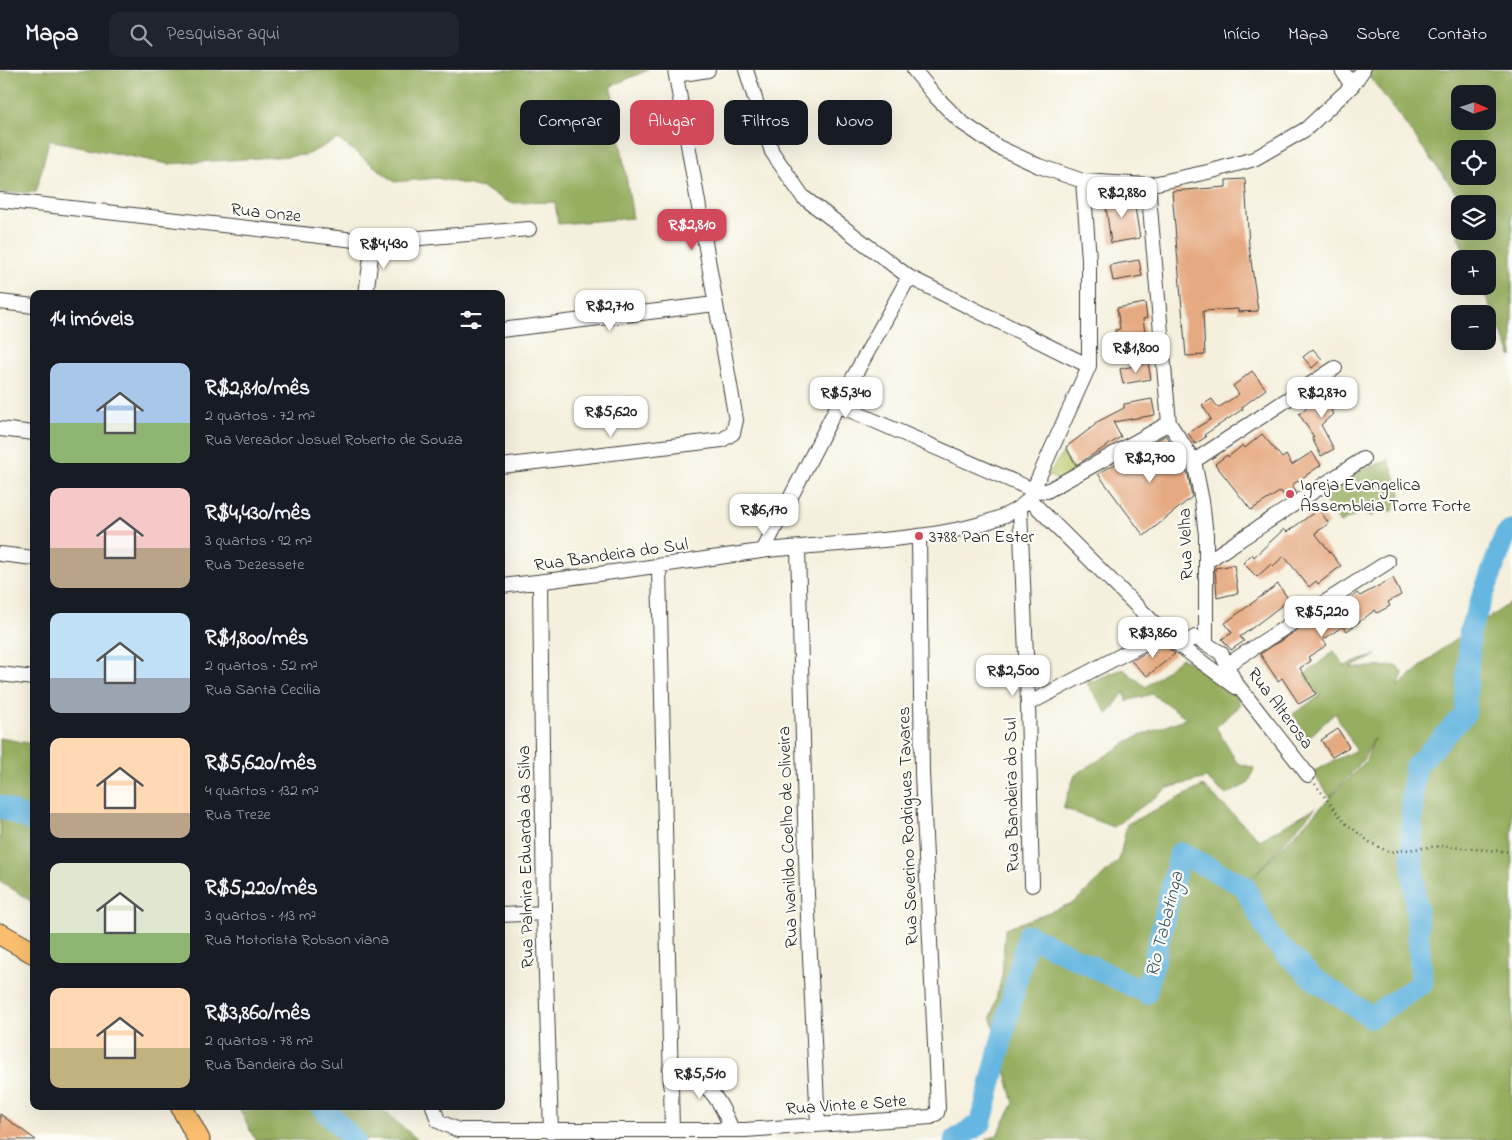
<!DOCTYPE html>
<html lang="pt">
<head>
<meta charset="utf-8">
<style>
  body { margin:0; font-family:"Indie Flower",sans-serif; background:#20242c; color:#f1f3f6; height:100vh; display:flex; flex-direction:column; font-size:19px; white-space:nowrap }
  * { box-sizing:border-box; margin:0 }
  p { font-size:16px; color:#9ea1a6 }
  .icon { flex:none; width:28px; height:28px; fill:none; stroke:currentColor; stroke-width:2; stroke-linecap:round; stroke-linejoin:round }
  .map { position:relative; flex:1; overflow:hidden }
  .side { position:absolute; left:30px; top:220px; width:475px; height:820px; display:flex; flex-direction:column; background:#171b24; border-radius:10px; box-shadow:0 5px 20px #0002 }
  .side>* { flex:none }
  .top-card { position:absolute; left:520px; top:30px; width:475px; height:45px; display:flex; gap:10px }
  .needle { width:32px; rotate:93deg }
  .tools { position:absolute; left:1451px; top:15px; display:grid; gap:10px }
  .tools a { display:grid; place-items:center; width:45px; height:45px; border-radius:10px; background:#171b24; box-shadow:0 5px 20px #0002; font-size:25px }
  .price { position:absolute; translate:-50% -42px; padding:0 11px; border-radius:10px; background:#fff; color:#222; font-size:16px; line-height:32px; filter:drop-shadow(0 1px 2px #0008) }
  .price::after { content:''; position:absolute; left:50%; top:30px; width:15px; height:11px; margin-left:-8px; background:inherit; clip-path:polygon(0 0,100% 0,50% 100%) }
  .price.selected { background:#d1495b; color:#fff }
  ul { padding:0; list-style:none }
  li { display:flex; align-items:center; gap:15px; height:125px; padding:0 20px }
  li span { display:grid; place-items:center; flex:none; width:140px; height:100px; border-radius:10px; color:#555 }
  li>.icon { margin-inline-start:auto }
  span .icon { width:60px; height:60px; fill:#fffc; stroke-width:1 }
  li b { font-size:21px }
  h2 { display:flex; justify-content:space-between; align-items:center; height:60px; padding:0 20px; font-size:21px }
  .pill { padding:0 18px; border-radius:10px; background:#171b24; box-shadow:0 5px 20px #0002; font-size:18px; line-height:45px }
  .pill.selected { background:#d1495b; color:#fff }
  header { display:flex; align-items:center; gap:30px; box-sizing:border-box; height:70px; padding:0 25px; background:#171b24; border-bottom:1px solid #363941 }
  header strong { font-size:24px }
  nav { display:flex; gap:28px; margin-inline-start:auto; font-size:18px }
  .search { width:350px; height:45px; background:#20242c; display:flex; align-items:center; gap:12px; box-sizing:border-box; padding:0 18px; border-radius:10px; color:#9ea1a6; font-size:19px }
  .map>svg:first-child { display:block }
  .green { fill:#bdca6c; stroke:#6c7344 }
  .forest { fill:#96ae60; stroke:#59653e; fill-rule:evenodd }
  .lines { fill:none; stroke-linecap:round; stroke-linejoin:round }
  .river { stroke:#65b6e0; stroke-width:22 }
  .building { fill:#e6aa82 }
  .street-casing { stroke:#3d3c39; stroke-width:16 }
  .primary-casing { stroke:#3d3c39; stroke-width:23 }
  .path { stroke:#3d3c39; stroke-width:2.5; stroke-dasharray:1 4; stroke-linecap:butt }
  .street { stroke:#fff; stroke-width:14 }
  .primary { stroke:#fbbe6e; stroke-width:21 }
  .poi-dot { fill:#d1495b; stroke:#fdfcf7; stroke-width:2 }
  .labels { text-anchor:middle; stroke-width:4.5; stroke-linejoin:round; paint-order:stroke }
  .street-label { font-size:18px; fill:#1c1c1c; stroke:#fdfcf7 }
  .poi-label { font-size:18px; fill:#1c1c1c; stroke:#fdfcf7; text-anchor:start }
  .water-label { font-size:19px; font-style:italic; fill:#395a6a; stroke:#fdfcf7 }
</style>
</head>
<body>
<header>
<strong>Mapa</strong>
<div class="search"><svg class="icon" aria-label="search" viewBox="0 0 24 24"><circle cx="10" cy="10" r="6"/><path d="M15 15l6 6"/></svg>Pesquisar aqui</div>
<nav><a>Início</a><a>Mapa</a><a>Sobre</a><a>Contato</a></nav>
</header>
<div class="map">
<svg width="1512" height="1070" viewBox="0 0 1512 1070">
  <rect width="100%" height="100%" fill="#fdfcf7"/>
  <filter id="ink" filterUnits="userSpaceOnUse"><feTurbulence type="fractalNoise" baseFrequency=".02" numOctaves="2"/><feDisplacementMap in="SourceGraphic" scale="10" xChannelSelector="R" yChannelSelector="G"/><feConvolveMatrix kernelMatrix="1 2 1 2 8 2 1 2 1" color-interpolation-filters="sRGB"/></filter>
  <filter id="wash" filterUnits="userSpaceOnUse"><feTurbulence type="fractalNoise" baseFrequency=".0096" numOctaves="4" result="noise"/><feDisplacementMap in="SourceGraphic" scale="20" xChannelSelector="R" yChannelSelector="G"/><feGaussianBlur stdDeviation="1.12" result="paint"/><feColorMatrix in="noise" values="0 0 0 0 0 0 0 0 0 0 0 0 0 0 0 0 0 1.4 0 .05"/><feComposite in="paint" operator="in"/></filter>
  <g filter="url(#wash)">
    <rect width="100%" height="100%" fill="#f5f0dd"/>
    <path class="green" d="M1063 383 1074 400 1060 411 1048 405Z"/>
    <path class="forest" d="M0 0H648L611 16 633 148 558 154 555 132 510 133 483 118 437 108 395 112 338 69 306 85 168 94 49 70 36 122 0 123Z
      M1365 0H1512V287L1481 216H1488V189H1468L1458 167 1460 128ZM1460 24H1488V51H1460ZM1460 79H1488V106H1460ZM1460 134H1488V161H1460Z
      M1389 390 1401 423 1393 441 1373 440 1374 447 1361 442 1340 453 1319 423 1342 407Z
      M1512 532V1070H986L997 1065 1014 1033 991 948 1002 906 1005 859 1075 832 1119 790 1127 754 1203 716 1260 770 1316 737 1254 806 1366 691 1374 668 1363 690 1330 727 1312 702 1356 680 1335 643 1308 668 1293 644 1320 626 1304 605 1334 581 1344 596 1377 585 1350 598 1397 596 1403 604 1397 617 1443 578Z
      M1181 588 1195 595 1238 627 1240 636 1216 657 1237 693 1254 698 1249 713 1226 725 1206 708 1168 718 1113 757 1063 738 1075 705 1134 668 1187 648 1152 624 1127 631 1124 622 1108 644 1087 613 1123 599 1146 617Z
      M0 668 34 674V833L0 811Z
      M238 1036H378L418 1070H255Z"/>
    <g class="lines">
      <path class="river" d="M0 736 34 752
        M321 1036 354 1070
        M955 1070 981 1053 1028 865 1146 923 1180 783 1244 816 1271 868 1311 907 1371 947 1422 913 1412 787V729L1415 697 1465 644 1470 560 1505 466 1512 460"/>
    </g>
    <g id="blocks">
      <path class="building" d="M1245 109 1249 176 1258 241 1238 242V239L1203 241 1205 285 1186 286 1172 121 1226 117V110Z
        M1133 125 1140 168 1111 173 1105 130Z
        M1139 190 1142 206 1113 211 1110 195Z
        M1145 233 1147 248 1143 249 1146 270 1118 276 1115 260 1120 259 1117 238Z
        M1313 279 1322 289 1312 298 1303 287Z
        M1148 293 1151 309 1123 314 1120 299Z
        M1252 301 1266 319 1242 337 1243 339 1204 365 1206 367 1195 374 1188 363 1211 349 1202 335 1212 329 1218 338 1239 324 1233 316Z
        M1337 317 1346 328 1331 341 1333 344 1321 355 1334 379 1321 386 1312 368 1314 367 1299 344 1319 327 1322 330Z
        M1152 329 1155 345 1113 352 1121 367 1076 395 1066 377 1095 355V353L1124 338V334Z
        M1262 364 1282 388 1286 385 1292 395 1312 382 1321 395 1292 415 1296 422 1286 429 1281 421 1251 440 1215 394 1227 385 1228 387 1243 375 1245 378Z
        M1166 365 1188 404 1192 427 1144 466 1098 404Z
        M1319 439 1329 454 1315 463 1341 496 1318 514 1316 511 1309 517 1284 486 1273 496 1271 494 1257 507 1243 493 1252 484 1254 487 1284 459 1287 462Z
        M1234 495 1238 523 1217 528 1215 498Z
        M1393 508 1401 525 1388 532 1390 536 1377 543 1375 540 1347 561 1343 556 1323 570 1327 575 1308 587 1311 591 1300 598 1316 624 1299 634 1282 608 1278 611 1260 584 1327 541 1330 545 1357 523 1360 526Z
        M1278 514 1289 530 1240 567 1244 571 1231 580 1222 569 1232 563 1225 553Z
        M1163 573 1175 584 1147 606 1131 591Z
        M1338 659 1349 677 1332 687 1321 670Z
        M0 1044 36 1070H0Z"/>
    </g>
  </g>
  <g filter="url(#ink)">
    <use href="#blocks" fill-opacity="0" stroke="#3d3c39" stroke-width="1"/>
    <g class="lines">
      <g class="street-casing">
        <path id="street" d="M746 0 772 82 803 127 909 207 1089 296
          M914 0 936 27 961 52 998 77 1039 96 1083 111 1148 115 1212 101 1254 89 1306 59 1352 16 1363 0
          M1342 0 1352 16
          M676 5 708 0
          M1148 115 1169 353 1194 391 1202 431 1206 465V572
          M0 130 373 172 529 159
          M366 224 373 172
          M0 232 34 236
          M501 260 715 234
          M838 335 1033 420 1047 421 1169 353
          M0 359 34 363
          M1194 391 1335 298
          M501 396 722 370 733 363 736 350 675 0
          M1029 429 1164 563 1180 576 1195 567 1221 583 1235 612 1308 705
          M1020 439 1028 634 1032 815
          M798 478 807 824 818 1055
          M763 481 838 335 909 207
          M0 484 34 488
          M1206 492 1363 389
          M659 497 672 1060
          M540 512 544 843 551 1062
          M501 516C588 507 674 493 761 481 821 472 990 473 1029 429L1089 296V189L1083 111
          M1180 576 1236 617
          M1228 594 1388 492
          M0 604 34 608
          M1028 634 1164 563
          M501 845 544 843
          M670 999C707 1010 718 1025 732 1060
          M433 1036 438 1051 458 1060H745L931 1047 937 1043 938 1038 922 703 919 466"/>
      </g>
      <g class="primary-casing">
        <path id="primary" d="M0 864 34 883
          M181 1036 199 1070"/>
      </g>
      <path class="path" d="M1315 714 1344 752 1371 773 1389 782 1439 776 1512 782"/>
      <use href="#street" class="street"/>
      <use href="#primary" class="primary"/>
    </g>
  </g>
  <g class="poi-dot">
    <circle cx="1290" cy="424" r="5"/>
    <circle cx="919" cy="466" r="5"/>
  </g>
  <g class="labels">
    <g class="street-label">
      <text transform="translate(266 142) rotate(6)" y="6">Rua Onze</text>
      <text transform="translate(1185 474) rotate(-92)" y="6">Rua Velha</text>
      <text transform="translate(611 484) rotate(-8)" y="6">Rua Bandeira do Sul</text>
      <text transform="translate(1281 638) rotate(53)" y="6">Rua Alterosa</text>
      <text transform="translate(1011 725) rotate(-91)" y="6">Rua Bandeira do Sul</text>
      <text transform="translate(907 756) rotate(-92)" y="6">Rua Severino Rodrigues Tavares</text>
      <text transform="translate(787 767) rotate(-92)" y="6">Rua Ivanildo Coelho de Oliveira</text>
      <text transform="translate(525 787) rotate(-91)" y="6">Rua Palmira Eduarda da Silva</text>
      <text transform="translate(846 1034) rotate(-4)" y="6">Rua Vinte e Sete</text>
    </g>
    <g class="poi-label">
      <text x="1300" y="420">Igreja Evangelica<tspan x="1300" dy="21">Assembleia Torre Forte</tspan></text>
      <text x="929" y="472">3788 Pan Ester</text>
    </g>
    <g class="water-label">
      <text transform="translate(1163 854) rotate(-76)" y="7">Rio Tabatinga</text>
    </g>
  </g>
</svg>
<div class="tools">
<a><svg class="needle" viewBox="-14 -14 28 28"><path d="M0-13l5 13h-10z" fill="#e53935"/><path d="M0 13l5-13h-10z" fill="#9ea1a6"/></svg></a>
<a><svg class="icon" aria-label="locate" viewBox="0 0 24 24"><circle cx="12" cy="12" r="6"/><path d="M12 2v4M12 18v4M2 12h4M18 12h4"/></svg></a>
<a><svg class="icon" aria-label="layers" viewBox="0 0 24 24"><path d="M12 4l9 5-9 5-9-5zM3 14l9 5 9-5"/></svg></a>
<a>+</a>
<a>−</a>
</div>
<b class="price" style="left:1122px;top:149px">R$2,880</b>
<b class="price selected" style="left:692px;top:181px">R$2,810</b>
<b class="price" style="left:384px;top:200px">R$4,430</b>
<b class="price" style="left:610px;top:262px">R$2,710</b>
<b class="price" style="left:1136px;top:304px">R$1,800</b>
<b class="price" style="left:846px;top:349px">R$5,340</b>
<b class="price" style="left:1322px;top:349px">R$2,870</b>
<b class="price" style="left:611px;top:368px">R$5,620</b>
<b class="price" style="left:1150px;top:414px">R$2,700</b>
<b class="price" style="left:764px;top:466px">R$6,170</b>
<b class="price" style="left:1322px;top:568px">R$5,220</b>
<b class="price" style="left:1153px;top:589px">R$3,860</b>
<b class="price" style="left:1013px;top:627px">R$2,500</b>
<b class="price" style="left:700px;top:1030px">R$5,510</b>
<div class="top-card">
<a class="pill">Comprar</a>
<a class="pill selected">Alugar</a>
<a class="pill">Filtros</a>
<a class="pill">Novo</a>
</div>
<section class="side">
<h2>14 imóveis<svg class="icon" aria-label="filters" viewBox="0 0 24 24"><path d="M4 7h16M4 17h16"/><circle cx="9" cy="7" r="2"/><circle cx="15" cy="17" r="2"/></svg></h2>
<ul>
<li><span style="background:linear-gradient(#a9c7e8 60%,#8fb573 0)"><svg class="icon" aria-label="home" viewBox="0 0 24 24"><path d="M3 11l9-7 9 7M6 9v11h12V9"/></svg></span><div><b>R$2,810/mês</b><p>2 quartos · 72 m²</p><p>Rua Vereador Josuel Roberto de Souza</p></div></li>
<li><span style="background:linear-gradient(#f6c9c9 60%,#b9a48a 0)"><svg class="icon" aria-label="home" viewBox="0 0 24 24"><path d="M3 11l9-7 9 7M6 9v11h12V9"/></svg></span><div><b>R$4,430/mês</b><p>3 quartos · 92 m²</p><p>Rua Dezessete</p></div></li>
<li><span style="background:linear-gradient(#bfe0f5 65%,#9aa5b1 0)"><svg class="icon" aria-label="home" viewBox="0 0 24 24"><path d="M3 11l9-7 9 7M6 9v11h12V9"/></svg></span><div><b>R$1,800/mês</b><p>2 quartos · 52 m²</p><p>Rua Santa Cecilia</p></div></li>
<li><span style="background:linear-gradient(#ffd9b3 75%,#b9a48a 0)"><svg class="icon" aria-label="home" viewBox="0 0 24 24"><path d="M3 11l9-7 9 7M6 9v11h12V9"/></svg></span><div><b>R$5,620/mês</b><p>4 quartos · 132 m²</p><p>Rua Treze</p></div></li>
<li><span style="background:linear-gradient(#dfe7d0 70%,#8fb573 0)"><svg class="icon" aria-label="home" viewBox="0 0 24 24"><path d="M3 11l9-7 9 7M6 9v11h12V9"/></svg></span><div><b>R$5,220/mês</b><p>3 quartos · 113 m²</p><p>Rua Motorista Robson viana</p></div></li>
<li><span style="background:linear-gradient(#ffd9b3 60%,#c2b280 0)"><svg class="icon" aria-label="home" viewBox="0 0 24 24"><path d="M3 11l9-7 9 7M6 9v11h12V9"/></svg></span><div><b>R$3,860/mês</b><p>2 quartos · 78 m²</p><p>Rua Bandeira do Sul</p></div></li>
</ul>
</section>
</div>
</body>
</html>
